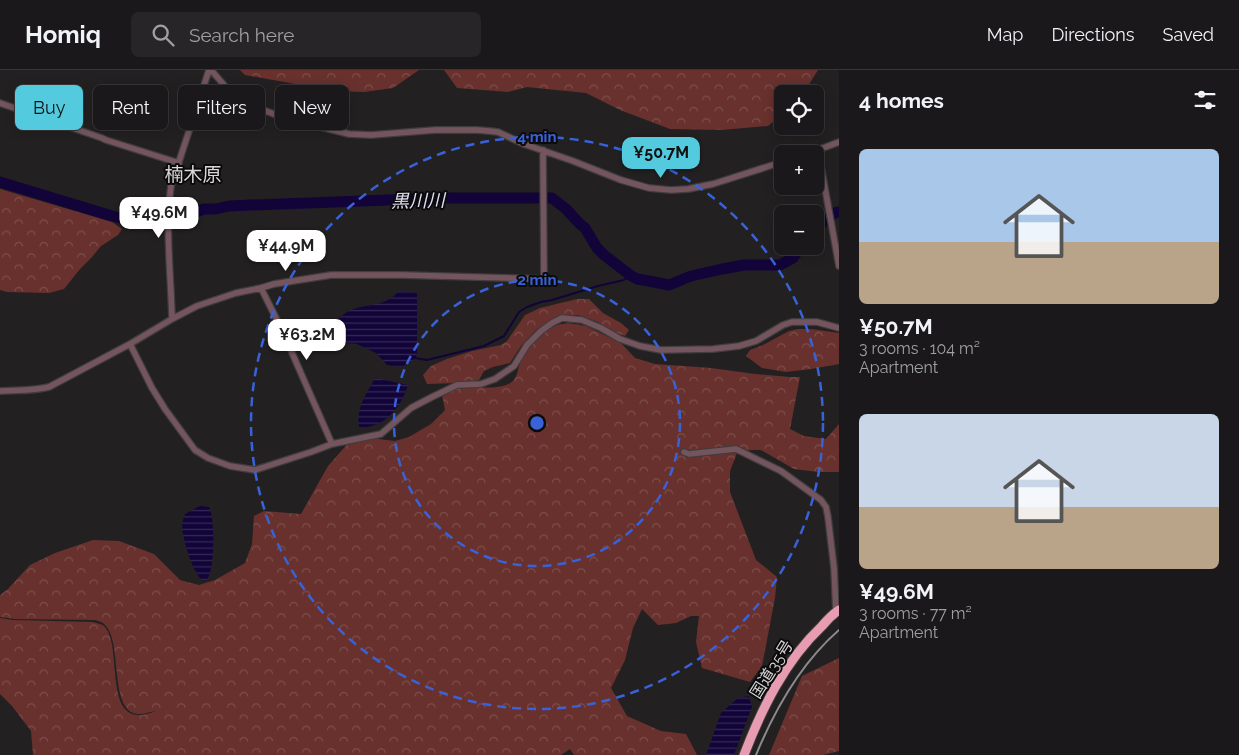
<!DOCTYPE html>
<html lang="en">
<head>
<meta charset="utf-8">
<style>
  body { margin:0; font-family:Raleway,"Noto Sans JP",sans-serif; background:#272527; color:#f1f3f6; height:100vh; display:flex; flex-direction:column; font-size:19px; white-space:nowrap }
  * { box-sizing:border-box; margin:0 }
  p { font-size:16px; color:#9fa0a2 }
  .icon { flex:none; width:28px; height:28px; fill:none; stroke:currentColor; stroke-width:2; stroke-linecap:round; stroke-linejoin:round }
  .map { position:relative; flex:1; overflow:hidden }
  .sheet { display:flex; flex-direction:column; background:#1a181a; width:400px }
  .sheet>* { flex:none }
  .top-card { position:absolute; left:15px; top:15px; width:475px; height:45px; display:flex; gap:10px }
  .tools { position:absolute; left:774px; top:15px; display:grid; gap:10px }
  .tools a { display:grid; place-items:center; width:50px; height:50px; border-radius:8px; background:#1a181a; box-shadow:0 2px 12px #0003,0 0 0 1px #383739; font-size:25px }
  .price { position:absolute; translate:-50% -42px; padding:0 11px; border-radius:10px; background:#fff; color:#222; font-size:16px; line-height:32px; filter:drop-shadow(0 1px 2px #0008) }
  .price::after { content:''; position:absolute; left:50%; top:30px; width:15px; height:11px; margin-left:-8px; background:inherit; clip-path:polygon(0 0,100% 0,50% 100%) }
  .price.on { background:#54cade; color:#111 }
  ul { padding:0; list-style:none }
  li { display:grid; align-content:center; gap:10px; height:265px; padding:0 20px }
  li span { display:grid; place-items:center; height:155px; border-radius:8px; color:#555 }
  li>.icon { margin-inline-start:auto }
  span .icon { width:90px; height:90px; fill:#fffc; stroke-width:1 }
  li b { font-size:21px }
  h2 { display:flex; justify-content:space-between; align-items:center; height:60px; padding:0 20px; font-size:21px }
  .chip { padding:0 18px; border-radius:8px; background:#1a181a; box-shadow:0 2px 12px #0003,0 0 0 1px #383739; font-size:18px; line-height:45px }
  .chip.on { background:#54cade; color:#111 }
  header { display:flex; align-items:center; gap:30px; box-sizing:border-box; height:70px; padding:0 25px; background:#1a181a; border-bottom:1px solid #383739 }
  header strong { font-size:24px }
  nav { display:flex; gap:28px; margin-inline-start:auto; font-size:18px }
  .search { width:350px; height:45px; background:#272527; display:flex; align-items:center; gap:12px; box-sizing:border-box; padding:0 18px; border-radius:8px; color:#9fa0a2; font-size:19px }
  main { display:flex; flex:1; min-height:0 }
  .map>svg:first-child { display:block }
  .forest { fill:url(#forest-crowns) }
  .water { fill:url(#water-rules) }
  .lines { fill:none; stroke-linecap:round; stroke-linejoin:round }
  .stream { stroke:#120439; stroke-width:2 }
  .river { stroke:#120439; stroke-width:11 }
  .minor-casing { stroke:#403d3f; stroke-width:8 }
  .highway-casing { stroke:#403d3f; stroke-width:11 }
  .minor { stroke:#74555e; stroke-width:5.5 }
  .highway { stroke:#e89cb2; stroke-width:9 }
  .rail { stroke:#8c8a8c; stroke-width:2 }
  .ring { fill:none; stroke:#3962d8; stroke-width:2.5; stroke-dasharray:9 6 }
  .labels { text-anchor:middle; stroke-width:4; stroke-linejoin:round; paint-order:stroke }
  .street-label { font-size:16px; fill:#d8d6d8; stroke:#0c0b0b }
  .water-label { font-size:18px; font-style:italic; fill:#e1e1f3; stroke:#0c0b0b }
  .quarter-label { font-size:19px; fill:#dad6d9; stroke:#0c0b0b }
  .centre { fill:#3962d8; stroke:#0c0b0b; stroke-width:2.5 }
  .ring-label { font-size:15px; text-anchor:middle; font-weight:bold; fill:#3962d8; stroke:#0c0b0b; stroke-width:4; stroke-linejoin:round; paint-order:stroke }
</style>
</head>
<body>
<header>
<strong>Homiq</strong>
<div class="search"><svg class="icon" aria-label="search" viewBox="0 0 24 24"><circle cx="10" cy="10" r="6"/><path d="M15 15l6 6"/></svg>Search here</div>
<nav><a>Map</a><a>Directions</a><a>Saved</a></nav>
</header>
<main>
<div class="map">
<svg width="839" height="685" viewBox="0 0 839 685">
  <defs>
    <pattern id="forest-crowns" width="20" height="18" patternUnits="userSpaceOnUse" patternTransform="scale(1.25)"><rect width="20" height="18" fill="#68312d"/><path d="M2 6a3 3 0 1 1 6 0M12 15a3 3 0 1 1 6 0" fill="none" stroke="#7d4e4b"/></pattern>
    <pattern id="water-rules" width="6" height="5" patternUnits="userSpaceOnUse" patternTransform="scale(1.25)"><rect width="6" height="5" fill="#120439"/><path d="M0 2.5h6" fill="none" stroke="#342855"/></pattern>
  </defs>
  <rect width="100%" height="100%" fill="#232022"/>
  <path class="forest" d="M240 0H419L393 18 364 22 334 21 245 5Z
    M444 0H818L803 24H782V44L768 56 721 60 670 59 620 40 586 23 527 17 508 22 457 18Z
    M0 119 112 152 122 159 118 165 101 176 92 187 80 199 64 219 49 223 7 222 0 220Z
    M577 229H589L603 243 621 253 629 260 625 266 614 262 598 252 578 245H560L537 259 521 276 510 293 493 297 484 301 479 310 456 313 427 314 423 305 431 296 447 289 472 281 501 275 507 271 525 245 540 238Z
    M568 253 586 256 621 273 635 288 655 294 711 298 755 304 790 307H800L790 359 804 366 826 369 839 354V402H818L794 399 761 380H751L737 383 730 401V422L756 490 777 507 775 528 762 596 750 612 702 598 696 572 699 546H691L676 553 658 555 642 539 633 558 625 590 611 618 627 646 661 661 686 664 697 685H574L570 679 561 685H33L31 661 12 636 0 624V548L13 550 93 552C96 553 102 554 104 556 125 576 99 665 156 641 149 642 140 646 133 643 110 633 122 571 105 555 103 552 98 551 95 550L15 549 0 547V525L8 519 30 495 55 483 93 470 119 471 154 484 180 510 199 515 215 510 245 493 252 474 254 446 264 441 301 444 328 396 350 371 370 368 395 371 409 367 431 354 445 340 442 325C448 321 456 318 464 318 477 316 502 321 513 311 517 307 518 299 520 293 528 279 538 263 553 257 558 254 564 254 568 253Z
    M798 259H811L839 263V294L811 299 786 302 762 298 746 286 750 280 763 275 789 261Z
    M839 588V681L823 685H769L802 606Z"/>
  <path class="water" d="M398 221 417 223V285L415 289 401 297 387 295 376 283 357 274 345 273 335 269 331 262 332 255C337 250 342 245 347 242 362 233 387 238 398 221Z
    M375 308 408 315C401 337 385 359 359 357 356 337 366 325 375 308Z
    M200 436 209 437C215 446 215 501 207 509 206 510 205 510 203 511 192 502 183 470 182 456 182 452 184 448 185 444Z
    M749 626 752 637 734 685H706L721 643 738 628Z"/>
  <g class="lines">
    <path class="stream" d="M415 288 427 290 484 276 504 266 519 242 527 237 541 232 552 230 598 216 624 210 630 205"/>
    <path class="river" d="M0 112 112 146 146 154H163L204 139H216L229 136 251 135 442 128H552L566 139 580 154 585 158 597 178 604 185 630 205 637 209 649 211 669 215 691 206 722 199 744 195H780L793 188 801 176
      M815 159 834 143 839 142"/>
    <g class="minor-casing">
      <path id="minor" d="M211 0 237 30 295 52 321 57 349 64 371 65 435 60H477L489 61 498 62 524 74 573 91 621 110 649 118 671 120 688 119 713 114 782 92
        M0 33 102 68 106 70 179 93
        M818 80 839 196
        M807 84 839 72
        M261 218 282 260 332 374
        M172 249C171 205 165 160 171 116L209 0
        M130 274 152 318 165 339 195 380 208 388 230 396 255 400 311 382 332 374 381 364 411 338 432 327 457 315 481 314 495 309 514 296 527 275 541 261 552 253 562 248 582 250 601 258 620 269 640 276 661 280 713 279 739 276 756 271 783 255 792 252H817L839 258
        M0 321C16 320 33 321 49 317L130 274 172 249 197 236 236 223 261 218 274 214 331 205H403L544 209 543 80
        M684 382 689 384 736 379 781 401 821 430 826 437 828 447 834 498 836 542"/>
    </g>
    <g class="highway-casing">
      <path id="highway" d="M744 685C762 638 785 591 822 556 827 550 833 544 839 540"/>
    </g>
    <use href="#minor" class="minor"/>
    <use href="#highway" class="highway"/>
    <path class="rail" d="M756 685C775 639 801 593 839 560"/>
  </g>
  <g class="ring">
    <circle cx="537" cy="353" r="143"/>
    <circle cx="537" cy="353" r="286"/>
  </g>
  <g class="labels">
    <g class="street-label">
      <text transform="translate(771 599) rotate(-58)" y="6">国道35号</text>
    </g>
    <g class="water-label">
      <text transform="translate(418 131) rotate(-1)" y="6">黒川川</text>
    </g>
    <g class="quarter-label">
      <text x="193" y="111">楠木原</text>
    </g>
  </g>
  <circle cx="537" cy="353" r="8" class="centre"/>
  <g class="ring-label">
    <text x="537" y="72">4 min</text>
    <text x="537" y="215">2 min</text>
  </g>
</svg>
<div class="tools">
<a><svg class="icon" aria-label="locate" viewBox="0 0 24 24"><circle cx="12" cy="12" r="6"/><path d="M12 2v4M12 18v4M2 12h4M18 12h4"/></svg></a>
<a>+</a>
<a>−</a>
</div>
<b class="price on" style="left:661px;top:109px">¥50.7M</b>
<b class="price" style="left:159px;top:169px">¥49.6M</b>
<b class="price" style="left:286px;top:202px">¥44.9M</b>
<b class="price" style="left:307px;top:291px">¥63.2M</b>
<div class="top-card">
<a class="chip on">Buy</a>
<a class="chip">Rent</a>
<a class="chip">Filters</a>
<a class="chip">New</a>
</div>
</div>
<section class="sheet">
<h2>4 homes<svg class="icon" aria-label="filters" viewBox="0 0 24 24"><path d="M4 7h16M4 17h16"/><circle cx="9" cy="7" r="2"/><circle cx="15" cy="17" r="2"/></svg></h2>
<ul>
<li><span style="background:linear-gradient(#a9c7e8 60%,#b9a48a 0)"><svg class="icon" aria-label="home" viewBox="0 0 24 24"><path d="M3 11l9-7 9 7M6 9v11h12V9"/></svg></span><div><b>¥50.7M</b><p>3 rooms · 104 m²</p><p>Apartment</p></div></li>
<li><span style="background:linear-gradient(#c9d6e8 60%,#b9a48a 0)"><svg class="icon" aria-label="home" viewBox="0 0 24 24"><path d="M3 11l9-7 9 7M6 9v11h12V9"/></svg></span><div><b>¥49.6M</b><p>3 rooms · 77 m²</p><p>Apartment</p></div></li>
</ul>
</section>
</main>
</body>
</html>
